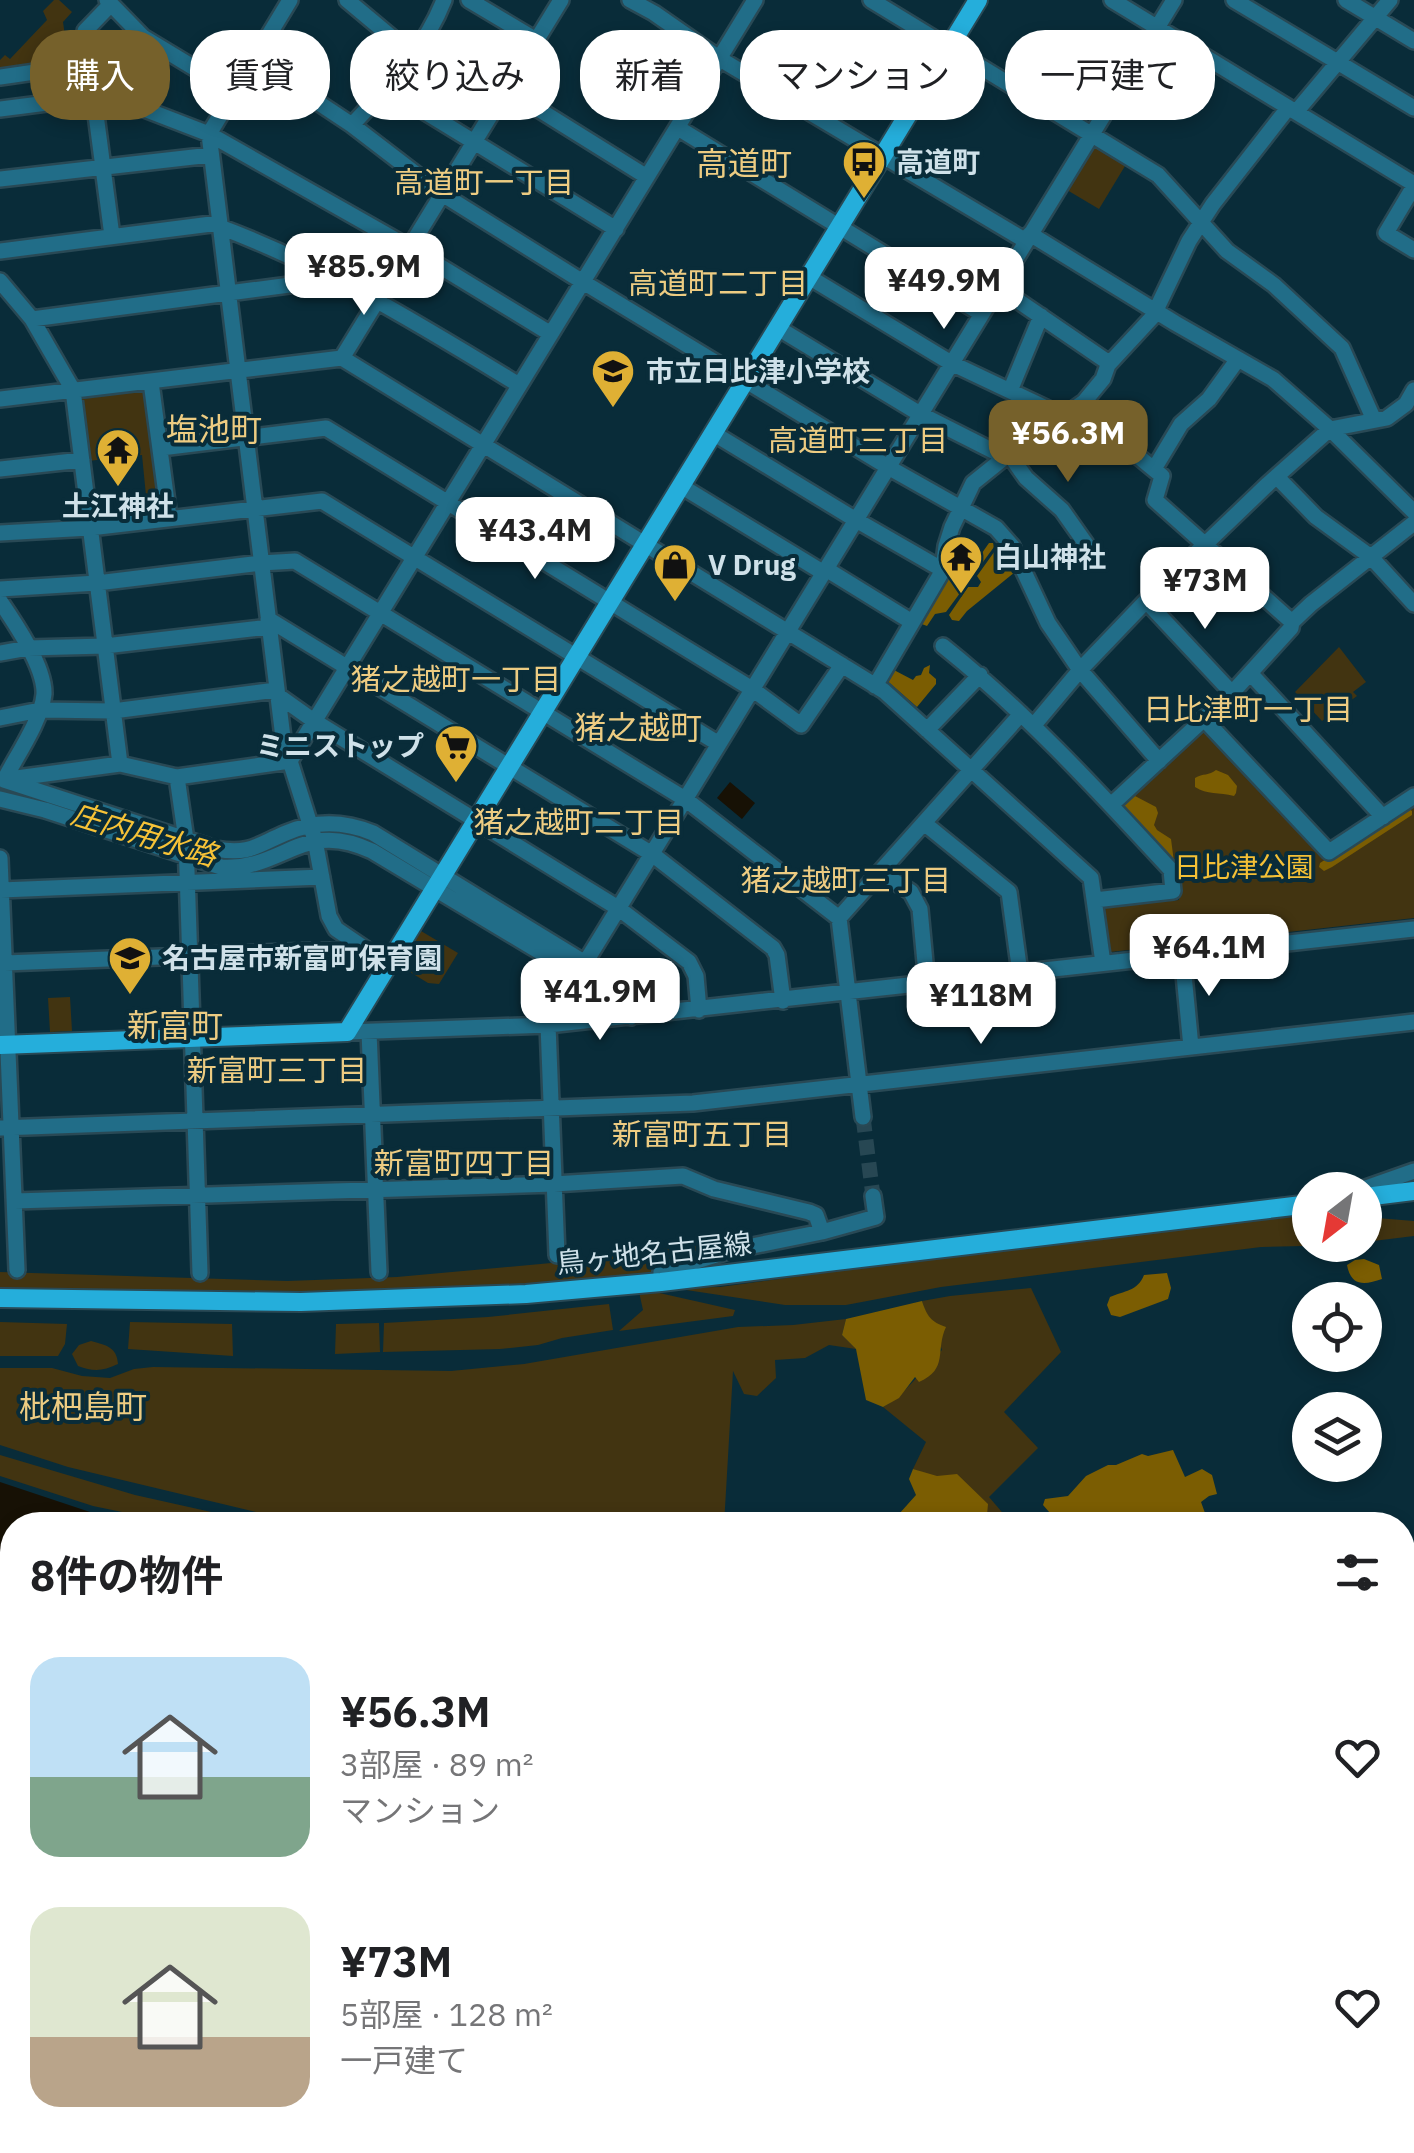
<!DOCTYPE html>
<html lang="ja">
<head>
<meta charset="utf-8">
<style>
  body { margin:0; font-family:"IBM Plex Sans","Noto Sans JP",sans-serif; background:#f6f6f6; color:#202124; height:100vh; display:flex; flex-direction:column; font-size:38px; white-space:nowrap }
  * { box-sizing:border-box; margin:0 }
  p { font-size:32px; color:#757577 }
  .icon { flex:none; width:55px; height:55px; fill:none; stroke:currentColor; stroke-width:2; stroke-linecap:round; stroke-linejoin:round }
  .map { position:relative; flex:1; overflow:hidden }
  .panel { position:absolute; left:0px; top:1512px; width:1415px; height:642px; display:flex; flex-direction:column; background:#fff; border-radius:40px 40px 0 0; box-shadow:0 5px 15px #0003 }
  .panel>* { flex:none }
  .top-card { position:absolute; left:30px; top:30px; width:1355px; height:90px; display:flex; gap:20px }
  .needle { width:65px; rotate:211deg }
  .buttons { position:absolute; left:1292px; top:1172px; display:grid; gap:20px }
  .buttons a { display:grid; place-items:center; width:90px; height:90px; border-radius:50%; background:#fff; box-shadow:0 5px 15px #0003; font-size:50px }
  .price { position:absolute; translate:-50% -85px; padding:0 22px; border-radius:20px; background:#fff; color:#222; font-size:32px; line-height:65px; filter:drop-shadow(0 2px 5px #0008) }
  .price::after { content:''; position:absolute; left:50%; top:60px; width:30px; height:22px; margin-left:-15px; background:inherit; clip-path:polygon(0 0,100% 0,50% 100%) }
  .price.current { background:#76612b; color:#fff }
  ul { padding:0; list-style:none }
  li { display:flex; align-items:center; gap:30px; height:250px; padding:0 30px }
  li span { display:grid; place-items:center; flex:none; width:280px; height:200px; border-radius:30px; color:#555 }
  li>.icon { margin-inline-start:auto }
  span .icon { width:120px; height:120px; fill:#fffc; stroke-width:1 }
  li b { font-size:42px }
  h2 { display:flex; justify-content:space-between; align-items:center; height:120px; padding:0 30px; font-size:42px }
  .chip { padding:0 35px; border-radius:40px; background:#fff; box-shadow:0 5px 15px #0003; font-size:35px; line-height:90px }
  .chip.current { background:#76612b; color:#fff }
  .map>svg:first-child { display:block }
  .green { fill:#423411 }
  .forest { fill:#7b5d02 }
  .water { fill:#171105 }
  .lines { fill:none; stroke-linecap:round; stroke-linejoin:round }
  .stream { stroke:#171105; stroke-width:2.5 }
  .minor-tunnel { stroke:#274753; stroke-width:15; stroke-dasharray:15 8; stroke-linecap:butt }
  .minor-casing { stroke:#294955; stroke-width:20 }
  .major-casing { stroke:#294955; stroke-width:22 }
  .minor { stroke:#216d88; stroke-width:15 }
  .major { stroke:#25aedb; stroke-width:18 }
  .labels { text-anchor:middle; stroke-width:8; stroke-linejoin:round; paint-order:stroke }
  .poi-label { font-size:28px; font-weight:bold; fill:#cfe1e9; stroke:#092c39; text-anchor:start }
  .park-label { font-size:28px; fill:#f4c036; stroke:#092c39 }
  .street-label { font-size:28px; fill:#cfe1e9; stroke:#092c39 }
  .neighbourhood-label { font-size:30px; fill:#edcc82; stroke:#092c39 }
  .water-label { font-size:30px; font-style:italic; fill:#f6c237; stroke:#092c39 }
  .quarter-label { font-size:32px; fill:#edcc82; stroke:#092c39 }
</style>
</head>
<body>
<div class="map">
<svg width="1414" height="2153" viewBox="0 0 1414 2153">
  <rect width="100%" height="100%" fill="#092c39"/>
  <path class="green" d="M54 0H59L72 12 63 22 69 64 0 73V60L5 55 10 59 47 20 43 11Z
    M1092 143 1128 161 1099 209 1067 190 1066 186Z
    M145 390 162 514 148 516 142 455 88 461 81 402 82 399Z
    M1339 647 1366 682 1353 692 1357 696 1322 721 1295 692Z
    M1202 727 1329 858 1414 801V918L1110 952 1105 907 1179 900 1175 868 1117 806Z
    M421 931 458 953 439 984 428 983 400 966Z
    M70 997 72 1031 50 1032 48 998Z
    M1310 1211V1245H1344L1261 1247 941 1287 846 1305H785L673 1288 720 1287 956 1255Z
    M1365 1217 1414 1221V1236L1365 1242Z
    M808 1230 731 1248 654 1270 643 1277C430 1301 214 1296 0 1295V1272L287 1281 397 1277 562 1262Z
    M1031 1288 1061 1352 1004 1412 1038 1448 989 1497 1013 1525H993L987 1515V1504L973 1492 913 1469 926 1442 883 1407C902 1398 925 1367 942 1350L940 1344 942 1333 926 1313 922 1301 950 1296Z
    M646 1290 735 1310 733 1316 619 1331 643 1310 639 1292Z
    M609 1304 613 1330 562 1338 538 1345 500 1349 383 1352 384 1323 488 1317Z
    M846 1319 842 1335 856 1349 829 1345 805 1358 775 1360 776 1378 757 1396 744 1394 733 1371 724 1525H310L68 1467 0 1445V1368H52L82 1376 110 1378 134 1369 153 1367 451 1371 524 1364 738 1327 793 1325Z
    M0 1322 67 1324 65 1344 58 1356H0Z
    M130 1322 232 1324 233 1356 128 1349Z
    M379 1323 380 1352 335 1354 336 1324Z
    M91 1341C106 1345 117 1347 118 1364 103 1371 94 1372 78 1366L72 1354 79 1345Z
    M0 1455 135 1495 269 1525H185L93 1506 0 1476Z
    M0 1665 12 1667V1736L0 1733Z
    M671 2143H720L753 2147 759 2144 796 2153H696Z
    M1033 2143H1109L1111 2148 1097 2153H991Z"/>
  <path class="forest" d="M989 543H993L994 547 946 612 935 614 927 626 919 623 951 568 977 560Z
    M1001 547 1008 551 1017 569 1015 572 967 611 959 621 952 620 949 615 968 587H978L981 582 977 576 997 548Z
    M930 665 929 673 936 679V684L917 707 886 680 892 669 913 680 916 676 921 675 924 668Z
    M1216 770 1228 775 1237 786 1236 793 1234 796C1219 792 1207 795 1195 787V778C1203 773 1209 776 1216 770Z
    M1135 796 1156 807 1158 813 1154 825 1157 830 1171 839 1174 862 1122 806 1125 801Z
    M1406 807 1412 811V815L1332 867 1324 871 1319 867 1320 863Z
    M1364 1259 1379 1265 1382 1279C1365 1285 1351 1287 1347 1265L1355 1260Z
    M1167 1273 1171 1288 1168 1299 1120 1317 1111 1315 1107 1305 1110 1297C1124 1291 1138 1291 1144 1275Z
    M922 1301C927 1316 931 1322 946 1327 935 1350 949 1369 919 1382L915 1377 899 1398 883 1407 866 1400 856 1349 842 1335 846 1319Z
    M1173 1450 1185 1477 1202 1469 1212 1475 1217 1494 1209 1496 1201 1502 1205 1513 1214 1519 1227 1516 1238 1525H1049L1050 1513 1043 1505 1045 1499 1068 1496 1086 1476 1108 1465H1116L1142 1454 1148 1456Z
    M913 1469 937 1476 957 1474 988 1504 987 1515 993 1525H905L900 1521 899 1514 916 1495 909 1479Z"/>
  <path class="water" d="M730 782 755 803 742 819 717 798Z
    M0 1482 93 1513 152 1525H12V1645L0 1642Z
    M1414 1544V1731L1403 1734V1547Z"/>
  <g class="lines">
    <path class="stream" d="M0 791 27 798
      M320 833 352 835 370 842
      M1402 2002 1414 1992
      M818 2142 889 2148 967 2142"/>
    <path class="minor-tunnel" d="M863 1117 873 1196"/>
    <g class="minor-casing">
      <path id="minor" d="M107 0 143 37 234 92
        M347 0 414 56
        M469 0 536 40
        M630 0 654 13 720 59 1026 241
        M871 0 1158 175 1227 251 1274 285 1342 348 1374 420
        M1112 0 1414 184
        M1234 0 1414 108
        M1346 0 1414 41
        M111 4 85 31 112 236
        M415 54 505 91
        M254 60 352 125 442 194 583 282 888 467 996 528 1012 546 1048 623 1080 670 1159 761
        M0 77 90 64
        M386 88 616 229
        M506 89 647 177
        M0 109 94 97H113L209 134 410 248 551 334
        M1296 112 1390 0
        M352 125C389 85 424 51 444 0
        M678 128 982 314
        M0 179 211 155
        M1414 186 1386 233 1414 250
        M220 227C327 267 422 326 519 385
        M1030 234 1175 323 1273 379 1330 429 1414 512
        M0 251 219 223
        M809 277 951 363 1063 416
        M0 281 32 319 73 390 120 764
        M998 287 1109 363
        M1156 310 1189 241 1213 204 1288 108
        M32 319 335 279
        M778 328 920 414 1005 457
        M342 358 561 0
        M151 382 169 517
        M1010 391 1041 316
        M0 399 342 358 884 691 1091 878 1103 963
        M1084 402 1128 448 1162 476 1155 500 1292 622
        M713 433 856 520 943 570 946 546 952 527 973 483 1009 454 1084 402 1103 379 1108 365 1158 311
        M161 448 326 428 752 689 801 725 842 665
        M1009 454 1026 478 1062 510 1086 544
        M0 469 82 460
        M1154 469 1181 424 1209 399 1238 359
        M1277 477 1316 517 1371 557 1414 604
        M681 486 824 573
        M0 533 90 528 322 501 719 744
        M826 569 912 622
        M0 589 97 583 261 563 295 561 685 799 839 918 863 1117
        M0 601C15 623 45 667 44 694 42 719 16 757 4 780
        M1146 601 1232 693
        M268 619 652 854 773 948 777 955 783 1001
        M943 646C1027 713 1099 792 1171 870L1173 891 1095 900
        M0 653 28 648 105 646 269 627
        M1251 674 1383 817
        M875 686 943 570
        M276 694 314 721 618 908 689 962 696 976 699 1010
        M0 718 40 710 113 711 276 690
        M1204 719 1329 852 1414 796
        M1034 725 1080 670 1146 601 1268 484 1330 429 1387 418 1406 404 1414 390
        M927 730 980 675
        M286 762 209 134 290 0
        M177 777 186 840 200 1273
        M9 779 120 764 177 777 290 761
        M4 780 216 849C250 855 257 845 286 833 316 820 344 821 373 833L608 977 624 993 625 1003
        M0 799 45 810 221 867C284 871 302 818 372 851L625 1003 631 1017
        M1111 805 1232 693 1291 628 1292 622 1311 604 1414 523
        M924 823 1009 892 1020 973
        M0 858 17 1270
        M880 872 911 892 920 909 927 984
        M1 890 322 877
        M839 918 1021 714
        M1182 954 1191 1047
        M5 963 362 949
        M585 963 1174 0
        M389 965 336 929 329 916 315 840 290 761 755 0
        M548 1025 557 1255
        M347 1032 548 1025 1414 929
        M369 1032 379 1272
        M0 1128 693 1103 1414 1022
        M1360 1190 1414 1171
        M15 1201 554 1184 683 1176 714 1189 809 1212 816 1215 822 1232
        M661 1282V1272L732 1250 822 1232 876 1217 873 1196
        M0 1769 12 1775
        M0 1791 12 1795
        M0 1835 12 1809
        M0 1904 12 1911
        M1402 2069 1414 2065
        M1402 2104 1414 2100
        M530 2142 549 2153
        M1384 2142 1388 2153
        M112 2148 115 2142
        M344 2153 350 2142
        M1168 2153 1199 2142
        M1260 2153 1290 2142"/>
    </g>
    <g class="major-casing">
      <path id="major" d="M0 1045 347 1032 978 0
        M1365 1197 1414 1191
        M0 1298 301 1302 526 1294 661 1282 1310 1204
        M356 2142 372 2153
        M143 2153 149 2142"/>
    </g>
    <use href="#minor" class="minor"/>
    <use href="#major" class="major"/>
  </g>
  <defs>
    <g id="bus-pin" transform="scale(2.25)"><path d="M0 17L-7.5 6A9.5 9.5 0 1 1 7.5 6Z" fill="#dfb034" stroke="#092c39"/><path d="M-5-6H5V4H4V6H2V4H-2V6H-4V4H-5ZM-3.5-4V0h7V-4ZM-3.5 1.2v1.5H-2V1.2ZM2 1.2v1.5H3.5V1.2Z" fill="#111"/></g>
    <g id="school-pin" transform="scale(2.25)"><path d="M0 17L-7.5 6A9.5 9.5 0 1 1 7.5 6Z" fill="#dfb034" stroke="#092c39"/><path d="M0-5L7-2L0 1L-7-2ZM-4 1L0 2.5L4 1V4Q0 6-4 4Z" fill="#111"/></g>
    <g id="temple-pin" transform="scale(2.25)"><path d="M0 17L-7.5 6A9.5 9.5 0 1 1 7.5 6Z" fill="#dfb034" stroke="#092c39"/><path d="M0-6L5-2H3V0L6.5 2.5H4V6H1.5V3h-3V6H-4V2.5H-6.5L-3 0V-2H-5Z" fill="#111"/></g>
    <g id="shop-pin" transform="scale(2.25)"><path d="M0 17L-7.5 6A9.5 9.5 0 1 1 7.5 6Z" fill="#dfb034" stroke="#092c39"/><path d="M-5-2.5h2.3a2.7 3.5 0 0 1 5.4 0H5L5.5 6h-11ZM-1.5-2.5h3a1.5 2.3 0 0 0-3 0Z" fill="#111"/></g>
    <g id="supermarket-pin" transform="scale(2.25)"><path d="M0 17L-7.5 6A9.5 9.5 0 1 1 7.5 6Z" fill="#dfb034" stroke="#092c39"/><path d="M-6-5.5h2.5l.6 2H6L4.5 2H-2.5L-4.4-4H-6ZM-1.5 3.2a1.3 1.3 0 1 0 .1 0ZM3 3.2a1.3 1.3 0 1 0 .1 0Z" fill="#111"/></g>
  </defs>
  <g fill-rule="evenodd">
    <use href="#bus-pin" x="864" y="162"/>
    <use href="#school-pin" x="613" y="371"/>
    <use href="#temple-pin" x="118" y="450"/>
    <use href="#temple-pin" x="961" y="557"/>
    <use href="#shop-pin" x="675" y="565"/>
    <use href="#supermarket-pin" x="456" y="746"/>
    <use href="#school-pin" x="130" y="958"/>
  </g>
  <g class="labels">
    <g class="poi-label">
      <text x="896" y="172">高道町</text>
      <text x="646" y="381">市立日比津小学校</text>
      <text x="118" y="516" text-anchor="middle">土江神社</text>
      <text x="994" y="567">白山神社</text>
      <text x="708" y="575">V Drug</text>
      <text x="424" y="756" text-anchor="end">ミニストップ</text>
      <text x="162" y="968">名古屋市新富町保育園</text>
    </g>
    <g class="park-label">
      <text x="1244" y="877">日比津公園</text>
    </g>
    <g class="street-label">
      <text transform="translate(654 1253) rotate(-6)" y="10">鳥ヶ地名古屋線</text>
    </g>
    <g class="neighbourhood-label">
      <text x="484" y="193">高道町一丁目</text>
      <text x="718" y="294">高道町二丁目</text>
      <text x="858" y="451">高道町三丁目</text>
      <text x="456" y="690">猪之越町一丁目</text>
      <text x="1248" y="720">日比津町一丁目</text>
      <text x="579" y="833">猪之越町二丁目</text>
      <text x="846" y="891">猪之越町三丁目</text>
      <text x="277" y="1081">新富町三丁目</text>
      <text x="702" y="1145">新富町五丁目</text>
      <text x="464" y="1174">新富町四丁目</text>
    </g>
    <g class="water-label">
      <text transform="translate(144 835) rotate(17)" y="10">庄内用水路</text>
    </g>
    <g class="quarter-label">
      <text x="744" y="175">高道町</text>
      <text x="214" y="441">塩池町</text>
      <text x="638" y="739">猪之越町</text>
      <text x="175" y="1037">新富町</text>
      <text x="83" y="1418">枇杷島町</text>
    </g>
  </g>
</svg>
<div class="buttons">
<a><svg class="needle" viewBox="-14 -14 28 28"><path d="M0-13l5 13h-10z" fill="#e53935"/><path d="M0 13l5-13h-10z" fill="#757577"/></svg></a>
<a><svg class="icon" aria-label="locate" viewBox="0 0 24 24"><circle cx="12" cy="12" r="6"/><path d="M12 2v4M12 18v4M2 12h4M18 12h4"/></svg></a>
<a><svg class="icon" aria-label="layers" viewBox="0 0 24 24"><path d="M12 4l9 5-9 5-9-5zM3 14l9 5 9-5"/></svg></a>
</div>
<b class="price" style="left:364px;top:318px">¥85.9M</b>
<b class="price" style="left:944px;top:332px">¥49.9M</b>
<b class="price current" style="left:1068px;top:485px">¥56.3M</b>
<b class="price" style="left:535px;top:582px">¥43.4M</b>
<b class="price" style="left:1205px;top:632px">¥73M</b>
<b class="price" style="left:1209px;top:999px">¥64.1M</b>
<b class="price" style="left:600px;top:1043px">¥41.9M</b>
<b class="price" style="left:981px;top:1047px">¥118M</b>
<div class="top-card">
<a class="chip current">購入</a>
<a class="chip">賃貸</a>
<a class="chip">絞り込み</a>
<a class="chip">新着</a>
<a class="chip">マンション</a>
<a class="chip">一戸建て</a>
</div>
<section class="panel">
<h2>8件の物件<svg class="icon" aria-label="filters" viewBox="0 0 24 24"><path d="M4 7h16M4 17h16"/><circle cx="9" cy="7" r="2"/><circle cx="15" cy="17" r="2"/></svg></h2>
<ul>
<li><span style="background:linear-gradient(#bfe0f5 60%,#7fa58c 0)"><svg class="icon" aria-label="home" viewBox="0 0 24 24"><path d="M3 11l9-7 9 7M6 9v11h12V9"/></svg></span><div><b>¥56.3M</b><p>3部屋 · 89 m²</p><p>マンション</p></div><svg class="icon" aria-label="heart" viewBox="0 0 24 24"><path d="M12 20l-8-8c-3-5 5-10 8-4 3-6 11-1 8 4z"/></svg></li>
<li><span style="background:linear-gradient(#dfe7d0 65%,#b9a48a 0)"><svg class="icon" aria-label="home" viewBox="0 0 24 24"><path d="M3 11l9-7 9 7M6 9v11h12V9"/></svg></span><div><b>¥73M</b><p>5部屋 · 128 m²</p><p>一戸建て</p></div><svg class="icon" aria-label="heart" viewBox="0 0 24 24"><path d="M12 20l-8-8c-3-5 5-10 8-4 3-6 11-1 8 4z"/></svg></li>
</ul>
</section>
</div>
</body>
</html>
